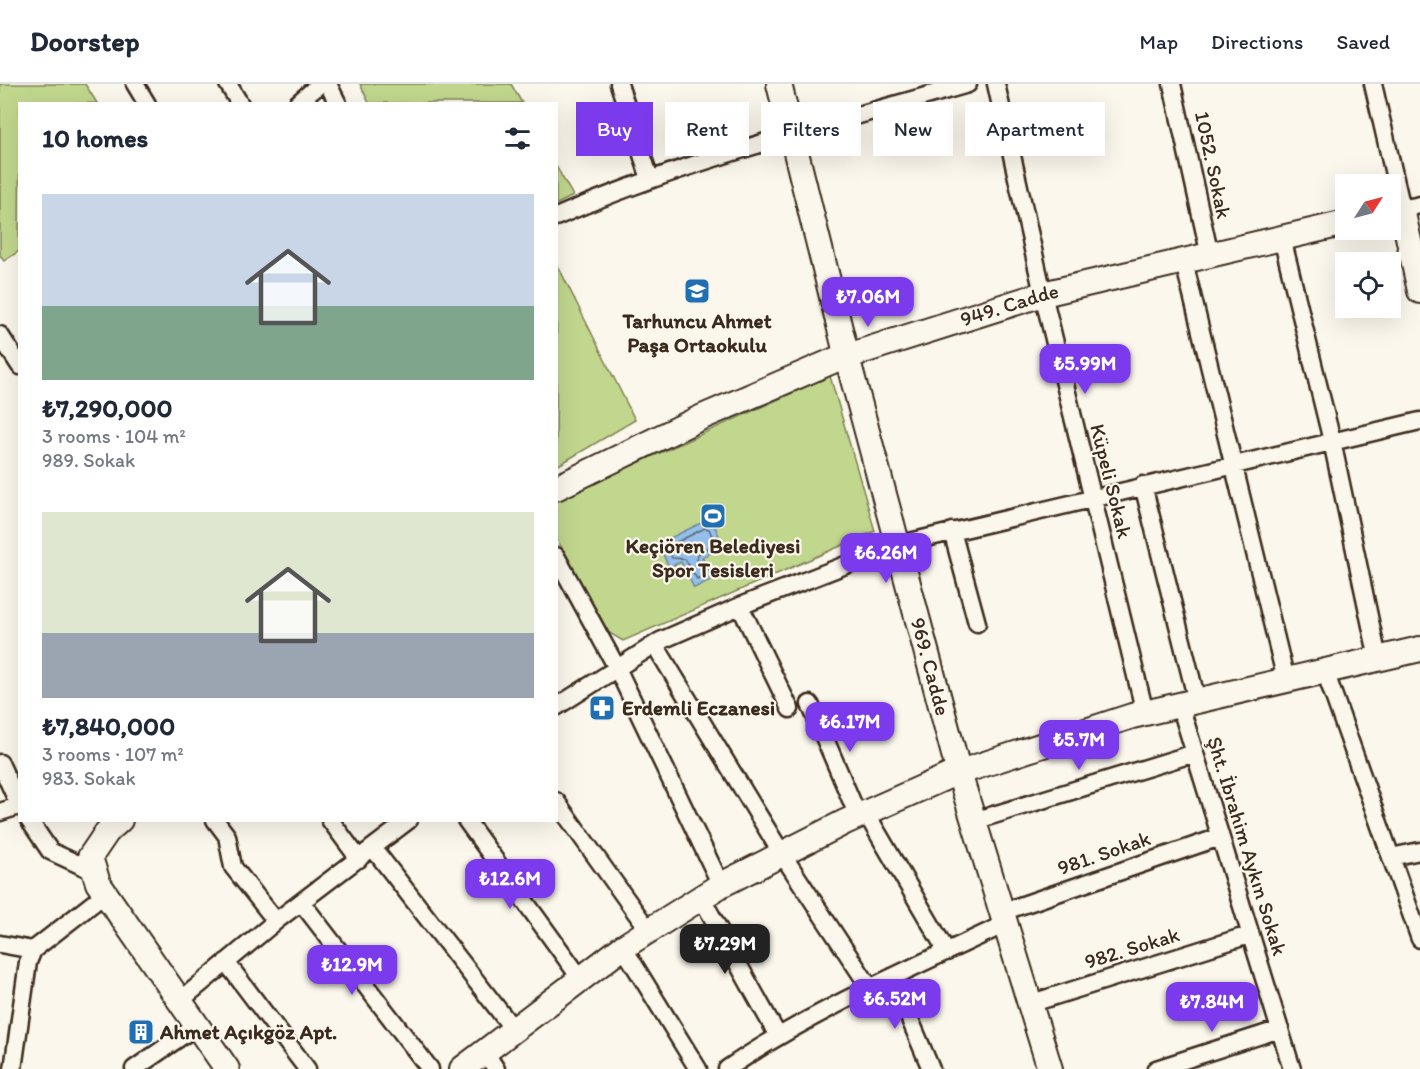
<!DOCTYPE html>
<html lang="en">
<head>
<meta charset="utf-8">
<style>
  body { margin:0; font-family:Itim,sans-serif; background:#f2f2f3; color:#1f2937; height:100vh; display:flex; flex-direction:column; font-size:22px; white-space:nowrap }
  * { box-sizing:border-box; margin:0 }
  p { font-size:20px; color:#747a83 }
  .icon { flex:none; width:33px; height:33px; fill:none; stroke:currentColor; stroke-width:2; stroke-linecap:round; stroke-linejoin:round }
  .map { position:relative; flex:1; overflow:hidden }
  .details { position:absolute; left:18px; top:18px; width:540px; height:720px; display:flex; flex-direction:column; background:#fff; border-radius:0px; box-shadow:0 6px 24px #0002 }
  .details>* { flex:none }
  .guide { position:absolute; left:576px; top:18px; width:570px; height:54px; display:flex; gap:12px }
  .needle { width:39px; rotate:54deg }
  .buttons { position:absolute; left:1335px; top:90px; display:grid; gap:12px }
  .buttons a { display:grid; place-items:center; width:66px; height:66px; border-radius:0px; background:#fff; box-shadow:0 6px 24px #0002; font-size:30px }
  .price { position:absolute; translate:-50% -51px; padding:0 14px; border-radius:12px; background:#7c3aed; color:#fff; font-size:20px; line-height:39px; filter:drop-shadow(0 2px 3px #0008) }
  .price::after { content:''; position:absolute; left:50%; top:36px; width:18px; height:14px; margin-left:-9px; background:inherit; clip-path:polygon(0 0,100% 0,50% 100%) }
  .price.current { background:#222; color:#fff }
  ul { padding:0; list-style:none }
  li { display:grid; align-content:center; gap:12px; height:318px; padding:0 24px }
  li span { display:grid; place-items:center; height:186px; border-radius:0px; color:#555 }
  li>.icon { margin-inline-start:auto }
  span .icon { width:108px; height:108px; fill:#fffc; stroke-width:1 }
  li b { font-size:26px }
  h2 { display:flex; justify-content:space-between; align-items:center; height:72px; padding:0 24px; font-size:26px }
  .pill { padding:0 21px; border-radius:0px; background:#fff; box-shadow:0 6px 24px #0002; font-size:21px; line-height:54px }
  .pill.current { background:#7c3aed; color:#fff }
  header { display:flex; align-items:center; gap:36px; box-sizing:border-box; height:84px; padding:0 30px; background:#fff; border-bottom:2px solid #e0e1e3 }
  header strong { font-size:28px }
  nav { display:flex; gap:33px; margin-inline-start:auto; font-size:21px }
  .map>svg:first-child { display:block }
  .green { fill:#c1d78d; stroke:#7e8056; stroke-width:1.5 }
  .water { fill:#93bfec; stroke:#70839a; stroke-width:1.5 }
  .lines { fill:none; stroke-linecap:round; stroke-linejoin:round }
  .shore { stroke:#5e6670; stroke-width:1.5 }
  .street-casing { stroke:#3b2a1e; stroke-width:21 }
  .secondary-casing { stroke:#3b2a1e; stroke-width:28 }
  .street { stroke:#fbf7ec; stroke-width:16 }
  .secondary { stroke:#fbf7ec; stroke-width:24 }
  .labels { text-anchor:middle; stroke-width:4.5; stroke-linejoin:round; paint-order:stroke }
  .street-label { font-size:21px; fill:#3b2a1e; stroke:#fbf7ec }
  .poi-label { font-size:21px; font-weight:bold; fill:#3b2a1e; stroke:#fbf7ec }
</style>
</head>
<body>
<header>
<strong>Doorstep</strong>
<nav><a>Map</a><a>Directions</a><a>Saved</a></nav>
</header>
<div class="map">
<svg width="1420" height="985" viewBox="0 0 1420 985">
  <rect width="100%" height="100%" fill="#fbf7ec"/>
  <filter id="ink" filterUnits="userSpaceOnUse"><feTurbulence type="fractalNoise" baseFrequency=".0167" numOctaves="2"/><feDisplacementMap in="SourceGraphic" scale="12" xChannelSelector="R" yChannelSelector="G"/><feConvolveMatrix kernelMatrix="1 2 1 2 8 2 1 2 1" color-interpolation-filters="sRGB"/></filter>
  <g filter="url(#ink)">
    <path class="green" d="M0 0H85L97 19 20 20 19 167 4 177 0 171Z
      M360 0H511L522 19H369Z
      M556 82 573 112 557 120H556Z
      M557 180 635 336 557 382H556Z
      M830 292 875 447 623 557 606 547 557 455 556 416Z"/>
    <path class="water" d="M711 434 724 463 702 473 713 495 694 504 681 478 669 483 658 460Z"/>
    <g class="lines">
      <path class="shore" d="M705 444 709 445 715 459 698 470 697 476 704 491 697 495 685 475 672 474 667 463Z"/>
      <g class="street-casing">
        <path id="street" d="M135 0 147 20
          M228 0 240 20
          M328 0 338 20
          M619 0 650 95
          M996 0 1043 210 1145 629
          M1172 0 1210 172
          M1373 0 1402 125 1420 121
          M297 20 320 0
          M556 133C689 75 830 40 968 0
          M1282 154 1332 357 1378 575
          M1184 178 1286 596
          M0 251 20 282
          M1143 401 1197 617
          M952 447 977 539
          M556 472 617 584 721 801
          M740 522 790 625
          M655 561 782 770 870 904
          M1325 587 1420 855
          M810 620 858 732
          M1180 621 1292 985
          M556 623 660 557 740 522 897 461 1420 337
          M0 679 20 723
          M556 717 649 847
          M0 728 19 722
          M866 729 947 868
          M29 736 50 767 95 788
          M215 736 227 752 233 783 276 837
          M330 736 359 775
          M466 736 581 895
          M974 737 1195 669
          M373 764 514 946
          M1391 773 1420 767
          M701 813 778 952
          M302 819 430 985
          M1002 828 1220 753
          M0 860 33 866
          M623 863 698 985
          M226 878 307 985
          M892 893 931 985
          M181 916 276 837 409 736
          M1029 920 1249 851
          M485 968 496 985
          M13 985 28 878 33 866 105 810
          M134 985 198 941
          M727 985C813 926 911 885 1005 840
          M1156 985 1280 945"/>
      </g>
      <g class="secondary-casing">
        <g id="secondary">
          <path id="s1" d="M779 0 847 273 959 689 1050 985"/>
          <path d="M1390 128 1402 125 1420 207"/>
          <path id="s2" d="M556 404 700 334 835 276 1043 210 1346 139"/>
          <path d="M120 736 107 748 90 773 98 799 227 985"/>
          <path d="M462 985 623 863 721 801 845 738 951 691 1132 632 1420 565"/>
        </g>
      </g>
      <use href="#street" class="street"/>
      <use href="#secondary" class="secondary"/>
    </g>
  </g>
  <defs>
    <g id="school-square" transform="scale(1.35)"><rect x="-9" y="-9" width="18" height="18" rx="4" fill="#1f6fb2" stroke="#fbf7ec"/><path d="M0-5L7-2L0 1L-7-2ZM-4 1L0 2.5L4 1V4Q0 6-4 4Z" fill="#fff"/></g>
    <g id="stadium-square" transform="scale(1.35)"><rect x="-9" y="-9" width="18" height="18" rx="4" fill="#1f6fb2" stroke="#fbf7ec"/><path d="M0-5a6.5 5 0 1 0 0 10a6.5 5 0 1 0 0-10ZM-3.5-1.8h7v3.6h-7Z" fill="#fff"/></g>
    <g id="pharmacy-square" transform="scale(1.35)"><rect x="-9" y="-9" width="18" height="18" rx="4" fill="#1f6fb2" stroke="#fbf7ec"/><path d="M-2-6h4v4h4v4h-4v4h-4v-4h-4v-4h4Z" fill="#fff"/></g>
    <g id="building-square" transform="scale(1.35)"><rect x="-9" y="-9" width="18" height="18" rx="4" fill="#1f6fb2" stroke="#fbf7ec"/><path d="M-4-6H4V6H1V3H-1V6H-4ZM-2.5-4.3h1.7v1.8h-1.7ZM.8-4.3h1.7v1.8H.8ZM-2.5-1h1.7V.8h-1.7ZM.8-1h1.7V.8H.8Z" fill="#fff"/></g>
  </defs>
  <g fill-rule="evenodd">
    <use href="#school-square" x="697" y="207"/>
    <use href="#stadium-square" x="713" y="432"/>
    <use href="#pharmacy-square" x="602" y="624"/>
    <use href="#building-square" x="141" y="948"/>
  </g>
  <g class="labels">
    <g class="street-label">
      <text transform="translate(1213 81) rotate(78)" y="7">1052. Sokak</text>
      <text dy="7" stroke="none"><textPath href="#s2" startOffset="490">949. Cadde</textPath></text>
      <text transform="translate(1111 397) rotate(76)" y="7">Küpeli Sokak</text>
      <text dy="7" stroke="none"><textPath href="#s1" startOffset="602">969. Cadde</textPath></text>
      <text transform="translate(1247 762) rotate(73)" y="7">Şht. İbrahim Aykın Sokak</text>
      <text transform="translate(1104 769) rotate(-19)" y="7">981. Sokak</text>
      <text transform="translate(1132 864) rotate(-17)" y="7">982. Sokak</text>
    </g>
    <g class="poi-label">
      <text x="697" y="244">Tarhuncu Ahmet<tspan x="697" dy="24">Paşa Ortaokulu</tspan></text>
      <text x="713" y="469">Keçiören Belediyesi<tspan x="713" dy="24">Spor Tesisleri</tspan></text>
      <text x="622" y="631" text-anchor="start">Erdemli Eczanesi</text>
      <text x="160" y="955" text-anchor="start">Ahmet Açıkgöz Apt.</text>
    </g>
  </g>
</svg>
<div class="buttons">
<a><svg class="needle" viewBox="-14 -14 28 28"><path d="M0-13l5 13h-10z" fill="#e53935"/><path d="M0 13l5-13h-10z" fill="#747a83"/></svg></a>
<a><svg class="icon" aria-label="locate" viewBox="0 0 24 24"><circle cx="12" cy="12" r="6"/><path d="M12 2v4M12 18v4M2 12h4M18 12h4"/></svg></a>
</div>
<b class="price" style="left:868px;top:244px">₺7.06M</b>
<b class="price" style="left:1085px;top:311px">₺5.99M</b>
<b class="price" style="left:886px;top:500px">₺6.26M</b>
<b class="price" style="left:850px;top:669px">₺6.17M</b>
<b class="price" style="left:1079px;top:687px">₺5.7M</b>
<b class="price" style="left:510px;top:826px">₺12.6M</b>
<b class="price current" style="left:725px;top:891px">₺7.29M</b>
<b class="price" style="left:352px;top:912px">₺12.9M</b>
<b class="price" style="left:895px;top:946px">₺6.52M</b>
<b class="price" style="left:1212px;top:949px">₺7.84M</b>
<div class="guide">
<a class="pill current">Buy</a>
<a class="pill">Rent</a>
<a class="pill">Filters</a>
<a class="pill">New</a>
<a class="pill">Apartment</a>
</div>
<section class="details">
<h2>10 homes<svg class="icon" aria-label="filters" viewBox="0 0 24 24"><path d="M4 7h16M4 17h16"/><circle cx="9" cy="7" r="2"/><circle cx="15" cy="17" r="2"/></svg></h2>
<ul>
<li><span style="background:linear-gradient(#c9d6e8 60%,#7fa58c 0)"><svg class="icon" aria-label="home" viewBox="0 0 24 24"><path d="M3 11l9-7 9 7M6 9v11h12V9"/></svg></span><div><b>₺7,290,000</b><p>3 rooms · 104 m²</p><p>989. Sokak</p></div></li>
<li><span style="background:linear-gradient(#dfe7d0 65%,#9aa5b1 0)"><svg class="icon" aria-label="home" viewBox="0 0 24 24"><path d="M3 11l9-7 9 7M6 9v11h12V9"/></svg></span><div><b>₺7,840,000</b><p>3 rooms · 107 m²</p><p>983. Sokak</p></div></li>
</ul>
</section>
</div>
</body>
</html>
